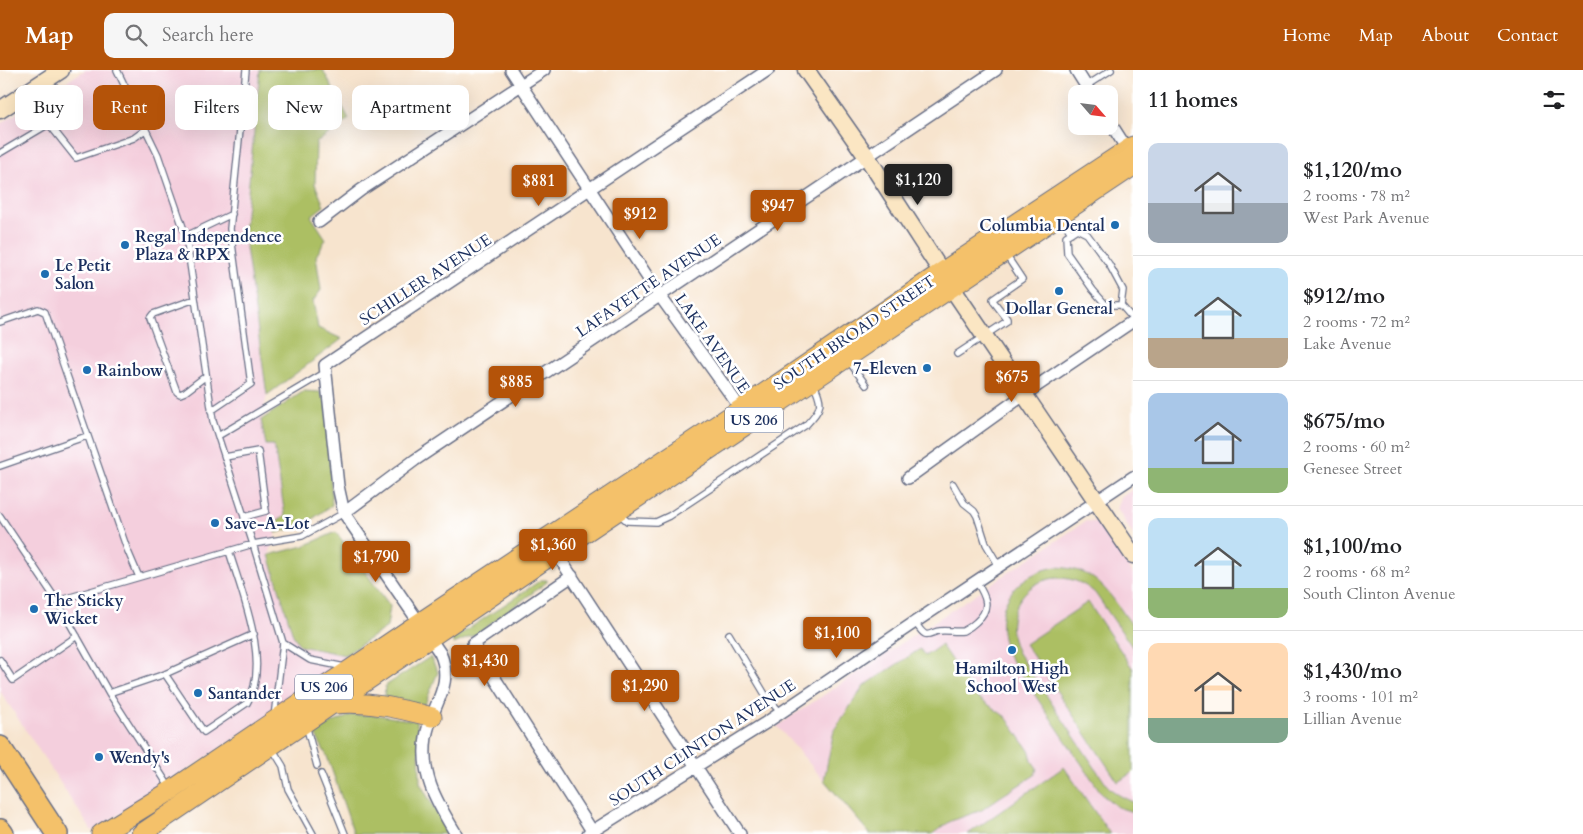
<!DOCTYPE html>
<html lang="en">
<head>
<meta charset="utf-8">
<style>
  body { margin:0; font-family:Cardo,serif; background:#f6f6f6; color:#202124; height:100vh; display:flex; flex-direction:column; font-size:19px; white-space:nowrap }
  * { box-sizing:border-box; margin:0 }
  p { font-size:16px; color:#757577 }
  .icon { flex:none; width:28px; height:28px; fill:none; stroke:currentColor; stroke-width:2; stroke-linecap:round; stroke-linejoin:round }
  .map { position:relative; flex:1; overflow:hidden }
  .sheet { display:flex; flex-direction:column; background:#fff; width:450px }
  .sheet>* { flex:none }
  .top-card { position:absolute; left:15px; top:15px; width:475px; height:45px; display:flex; gap:10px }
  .needle { width:32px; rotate:118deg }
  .buttons { position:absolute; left:1068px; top:15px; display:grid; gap:10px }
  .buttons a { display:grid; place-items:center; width:50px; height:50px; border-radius:10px; background:#fff; box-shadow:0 5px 20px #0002; font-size:25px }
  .price { position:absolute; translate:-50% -42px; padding:0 11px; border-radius:5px; background:#b45309; color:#fff; font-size:16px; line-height:32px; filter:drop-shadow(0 1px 2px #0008) }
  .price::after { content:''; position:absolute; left:50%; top:30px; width:15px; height:11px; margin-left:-8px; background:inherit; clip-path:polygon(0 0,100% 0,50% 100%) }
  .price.current { background:#222; color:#fff }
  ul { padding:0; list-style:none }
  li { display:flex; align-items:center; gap:15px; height:125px; padding:0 15px }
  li+li { border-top:1px solid #e0e0e0 }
  li span { display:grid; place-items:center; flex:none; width:140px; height:100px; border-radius:10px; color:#555 }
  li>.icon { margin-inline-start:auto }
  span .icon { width:60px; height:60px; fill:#fffc; stroke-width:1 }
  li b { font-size:21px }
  h2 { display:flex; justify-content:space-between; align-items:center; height:60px; padding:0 15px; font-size:21px }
  .chip { padding:0 18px; border-radius:10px; background:#fff; box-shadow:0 5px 20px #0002; font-size:18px; line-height:45px }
  .chip.current { background:#b45309; color:#fff }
  header { display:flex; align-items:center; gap:30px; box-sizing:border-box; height:70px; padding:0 25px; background:#b45309; color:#fff }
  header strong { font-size:24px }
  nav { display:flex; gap:28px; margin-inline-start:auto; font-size:18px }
  .search { width:350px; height:45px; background:#f6f6f6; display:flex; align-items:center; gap:12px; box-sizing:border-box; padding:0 18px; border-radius:10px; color:#757577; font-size:19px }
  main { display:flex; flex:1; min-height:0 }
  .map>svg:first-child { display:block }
  .built { fill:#f4cfdd }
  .green { fill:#acbf63; stroke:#647760 }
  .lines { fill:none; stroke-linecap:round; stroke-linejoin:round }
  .lane-casing { stroke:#686e85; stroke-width:8 }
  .street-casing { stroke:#686e85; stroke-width:14 }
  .secondary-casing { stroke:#686e85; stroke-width:19 }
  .primary-casing { stroke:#686e85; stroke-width:21 }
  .highway-casing { stroke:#686e85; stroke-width:24 }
  .lane { stroke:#fff; stroke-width:5.5 }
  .street { stroke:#fff; stroke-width:11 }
  .secondary { stroke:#fbe6c3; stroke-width:16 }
  .primary { stroke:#f4c16a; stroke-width:19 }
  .highway { stroke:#f4c16a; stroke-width:21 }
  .poi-dot { fill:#1f6fb2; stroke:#fff; stroke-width:2 }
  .labels { text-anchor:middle; stroke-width:5; stroke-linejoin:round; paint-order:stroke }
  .shield { fill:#fff; stroke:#5f6d8e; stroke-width:1 }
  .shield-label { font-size:15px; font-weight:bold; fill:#1b2f5e }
  .poi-label { font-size:16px; font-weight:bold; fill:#1b2f5e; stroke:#fff; text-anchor:start }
  .street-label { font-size:16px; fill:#1b2f5e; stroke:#fff }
</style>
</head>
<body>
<header>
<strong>Map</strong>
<div class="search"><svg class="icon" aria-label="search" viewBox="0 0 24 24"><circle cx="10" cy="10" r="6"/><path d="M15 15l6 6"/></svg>Search here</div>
<nav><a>Home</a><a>Map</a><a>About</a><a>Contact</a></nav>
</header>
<main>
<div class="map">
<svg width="1133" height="764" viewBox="0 0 1133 764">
  <rect width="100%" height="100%" fill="#fff"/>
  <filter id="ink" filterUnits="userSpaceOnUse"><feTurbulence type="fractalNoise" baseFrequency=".02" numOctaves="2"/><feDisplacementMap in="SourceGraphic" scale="10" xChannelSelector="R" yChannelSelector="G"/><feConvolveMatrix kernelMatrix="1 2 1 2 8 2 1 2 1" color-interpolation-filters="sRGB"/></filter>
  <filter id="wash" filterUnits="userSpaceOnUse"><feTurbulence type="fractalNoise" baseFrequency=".0096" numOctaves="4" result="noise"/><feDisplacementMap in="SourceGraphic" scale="20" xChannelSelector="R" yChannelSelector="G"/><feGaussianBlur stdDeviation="1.12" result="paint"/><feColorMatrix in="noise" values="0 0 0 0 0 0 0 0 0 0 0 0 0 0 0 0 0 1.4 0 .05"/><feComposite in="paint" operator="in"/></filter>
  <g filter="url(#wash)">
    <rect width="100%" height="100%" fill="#f7e4ce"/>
    <path class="built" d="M85 0H260L244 163 267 325 261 350 274 374 285 447 275 452 276 463 269 485 293 565 299 576 345 585 350 591 148 726 92 761 0 621V54Z
      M1133 419V465L1117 438 1120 428Z
      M1086 451 1097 452 1100 455 1133 504V764H870L777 656Z"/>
    <path class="green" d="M260 0H323L349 49 316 73 315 114 324 136 311 146 326 169 316 186 321 220 313 231 318 258 342 269 267 325 244 163Z
      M304 321 320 322 327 335 332 435 304 455 276 463 275 452 285 446 274 375H266L261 350Z
      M336 462 390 536 387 557 345 585 300 576 293 565 269 485 304 476Z
      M1056 497C1091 499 1103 514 1122 541 1125 546 1131 552 1133 558 1133 563 1133 572 1133 578L1095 523C1051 483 992 530 1018 583L1106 714C1114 723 1122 727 1133 732V742L1117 737 1102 724 1009 587C990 543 1008 506 1056 497Z
      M541 510H547V512L477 564 454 574 452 570Z
      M1088 532 1133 599V702L1118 712 1025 574Z
      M941 575 976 626 1006 647 1030 682 1032 691 1037 698 1035 705 1000 727 982 740 951 751 932 764H870L824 710 834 660 864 616 920 579 925 586Z
      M430 587 438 602 425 634H420L384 627 385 616Z
      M352 645H377L416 651 419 662 420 713 449 764H354L327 686 315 664 332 653Z
      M1064 697 1110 764H968Z"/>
  </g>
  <g filter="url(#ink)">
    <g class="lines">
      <g class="lane-casing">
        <path id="lane" d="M117 0 158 85 186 166 213 351 253 474 283 573 274 647
          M1086 16 1111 0
          M0 83 49 54 76 88 134 68 145 60
          M1061 147 1071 163
          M186 166 232 144
          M195 229 153 244 150 248 177 322 180 324 185 322 206 306
          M1121 235H1106L1093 220 1067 183 1066 166 1077 159 1087 164 1109 194 1123 220 1121 235 1133 249
          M0 252 38 239 45 242 127 479 139 507
          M957 284 1007 251V249L994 232 993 229 1022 209 1006 185
          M848 290 866 315
          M211 341 251 314 230 159 246 0
          M218 366 326 302
          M225 387 258 381 266 441 244 447
          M0 396 87 366
          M953 414 964 433 974 441 977 446 986 474 999 496
          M619 444 627 451 656 452 669 446 806 355C823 337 823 334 813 312
          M0 446 57 531 109 623 170 718
          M57 531 253 474 302 466 344 443
          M915 552C917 555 921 562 925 564 929 566 935 561 939 561 947 560 955 562 963 561 967 559 972 556 976 552 992 538 986 527 976 511
          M729 564 766 626 781 643
          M283 573 310 590 345 597
          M0 590 13 610 77 566
          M165 604 204 662 247 633C272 594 241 521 229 481
          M109 623 165 604 254 564
          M306 655 317 696
          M272 678 283 696 288 719 313 764
          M321 704 345 764"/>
      </g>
      <g class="street-casing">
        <path id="street" d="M511 0 660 226 741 339
          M1076 0 1091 24
          M1109 51 1127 79
          M319 152 361 120 544 0
          M908 408 1025 324 1133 251
          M344 443 415 390 996 0
          M553 478 740 764
          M572 506 473 574 594 764
          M456 764C437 732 420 706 426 667 431 635 455 616 440 583L344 443 338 416 325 295 768 0
          M588 764 767 652 915 552 1133 407"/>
      </g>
      <g class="secondary-casing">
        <path id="secondary" d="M806 0 867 87 952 218 1133 485
          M0 40 61 0"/>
      </g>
      <g class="primary-casing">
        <path id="primary" d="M335 634C369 631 398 638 432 647
          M101 764 172 720 410 559 741 339 942 202 1133 76
          M141 764 556 482 1133 96"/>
      </g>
      <g class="highway-casing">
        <path id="highway" d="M0 677 57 764
          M0 760 3 764"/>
      </g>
      <use href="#lane" class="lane"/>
      <use href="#street" class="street"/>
      <use href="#secondary" class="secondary"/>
      <use href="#primary" class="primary"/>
      <use href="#highway" class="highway"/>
    </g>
  </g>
  <g class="poi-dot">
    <circle cx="1115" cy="155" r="5"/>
    <circle cx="125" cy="175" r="5"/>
    <circle cx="45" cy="204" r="5"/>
    <circle cx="1059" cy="221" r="5"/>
    <circle cx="927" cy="298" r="5"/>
    <circle cx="87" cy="300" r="5"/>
    <circle cx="215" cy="453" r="5"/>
    <circle cx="34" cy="539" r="5"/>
    <circle cx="1012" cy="580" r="5"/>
    <circle cx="198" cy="623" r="5"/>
    <circle cx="99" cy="687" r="5"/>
  </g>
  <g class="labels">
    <g class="shield">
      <rect x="725" y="337.5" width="58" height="25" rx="4"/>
      <rect x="295" y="604.5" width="58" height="25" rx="4"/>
    </g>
    <g class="shield-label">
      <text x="754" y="355">US 206</text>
      <text x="324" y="622">US 206</text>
    </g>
    <g class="poi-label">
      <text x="1105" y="161" text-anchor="end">Columbia Dental</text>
      <text x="135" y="172">Regal Independence<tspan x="135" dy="18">Plaza &amp; RPX</tspan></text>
      <text x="55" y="201">Le Petit<tspan x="55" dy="18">Salon</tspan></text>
      <text x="1059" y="244" text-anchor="middle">Dollar General</text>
      <text x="917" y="304" text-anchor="end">7-Eleven</text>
      <text x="97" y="306">Rainbow</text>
      <text x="225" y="459">Save-A-Lot</text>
      <text x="44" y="536">The Sticky<tspan x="44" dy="18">Wicket</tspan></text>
      <text x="1012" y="604" text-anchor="middle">Hamilton High<tspan x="1012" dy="18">School West</tspan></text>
      <text x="208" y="629">Santander</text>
      <text x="109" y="693">Wendy's</text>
    </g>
    <g class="street-label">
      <text transform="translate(425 209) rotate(-33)" y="6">SCHILLER AVENUE</text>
      <text transform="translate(648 215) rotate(-34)" y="6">LAFAYETTE AVENUE</text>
      <text transform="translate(854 262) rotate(-34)" y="6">SOUTH BROAD STREET</text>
      <text transform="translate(713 273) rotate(55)" y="6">LAKE AVENUE</text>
      <text transform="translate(702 672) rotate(-33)" y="6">SOUTH CLINTON AVENUE</text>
    </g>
  </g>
</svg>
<div class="buttons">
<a><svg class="needle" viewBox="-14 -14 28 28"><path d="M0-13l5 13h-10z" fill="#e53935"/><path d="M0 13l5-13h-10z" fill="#757577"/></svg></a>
</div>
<b class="price current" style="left:918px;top:136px">$1,120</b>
<b class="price" style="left:539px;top:137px">$881</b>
<b class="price" style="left:778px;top:162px">$947</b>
<b class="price" style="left:640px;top:170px">$912</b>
<b class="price" style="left:1012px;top:333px">$675</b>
<b class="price" style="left:516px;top:338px">$885</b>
<b class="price" style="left:553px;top:501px">$1,360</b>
<b class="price" style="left:376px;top:513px">$1,790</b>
<b class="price" style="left:837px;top:589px">$1,100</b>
<b class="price" style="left:485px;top:617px">$1,430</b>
<b class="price" style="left:645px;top:642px">$1,290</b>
<div class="top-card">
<a class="chip">Buy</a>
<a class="chip current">Rent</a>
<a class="chip">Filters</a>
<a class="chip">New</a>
<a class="chip">Apartment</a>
</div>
</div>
<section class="sheet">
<h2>11 homes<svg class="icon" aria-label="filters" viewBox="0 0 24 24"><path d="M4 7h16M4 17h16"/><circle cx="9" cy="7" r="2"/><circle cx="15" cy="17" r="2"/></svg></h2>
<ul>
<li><span style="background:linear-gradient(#c9d6e8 60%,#9aa5b1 0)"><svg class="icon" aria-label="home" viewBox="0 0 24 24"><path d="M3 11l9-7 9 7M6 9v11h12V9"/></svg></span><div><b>$1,120/mo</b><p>2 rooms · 78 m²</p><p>West Park Avenue</p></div></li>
<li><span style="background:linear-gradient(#bfe0f5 70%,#b9a48a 0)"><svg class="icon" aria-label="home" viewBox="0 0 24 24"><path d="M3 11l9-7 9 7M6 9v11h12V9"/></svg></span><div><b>$912/mo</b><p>2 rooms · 72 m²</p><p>Lake Avenue</p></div></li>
<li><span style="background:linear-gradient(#a9c7e8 75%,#8fb573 0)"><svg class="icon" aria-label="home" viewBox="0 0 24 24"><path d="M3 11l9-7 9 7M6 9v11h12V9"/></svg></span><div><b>$675/mo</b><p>2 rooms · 60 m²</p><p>Genesee Street</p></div></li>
<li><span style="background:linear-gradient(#bfe0f5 70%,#8fb573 0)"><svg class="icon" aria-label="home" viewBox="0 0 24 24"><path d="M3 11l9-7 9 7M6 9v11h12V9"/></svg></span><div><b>$1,100/mo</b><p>2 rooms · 68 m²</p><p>South Clinton Avenue</p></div></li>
<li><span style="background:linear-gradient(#ffd9b3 75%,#7fa58c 0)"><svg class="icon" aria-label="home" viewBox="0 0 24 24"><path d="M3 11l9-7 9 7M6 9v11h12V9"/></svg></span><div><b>$1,430/mo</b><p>3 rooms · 101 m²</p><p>Lillian Avenue</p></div></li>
</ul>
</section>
</main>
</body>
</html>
